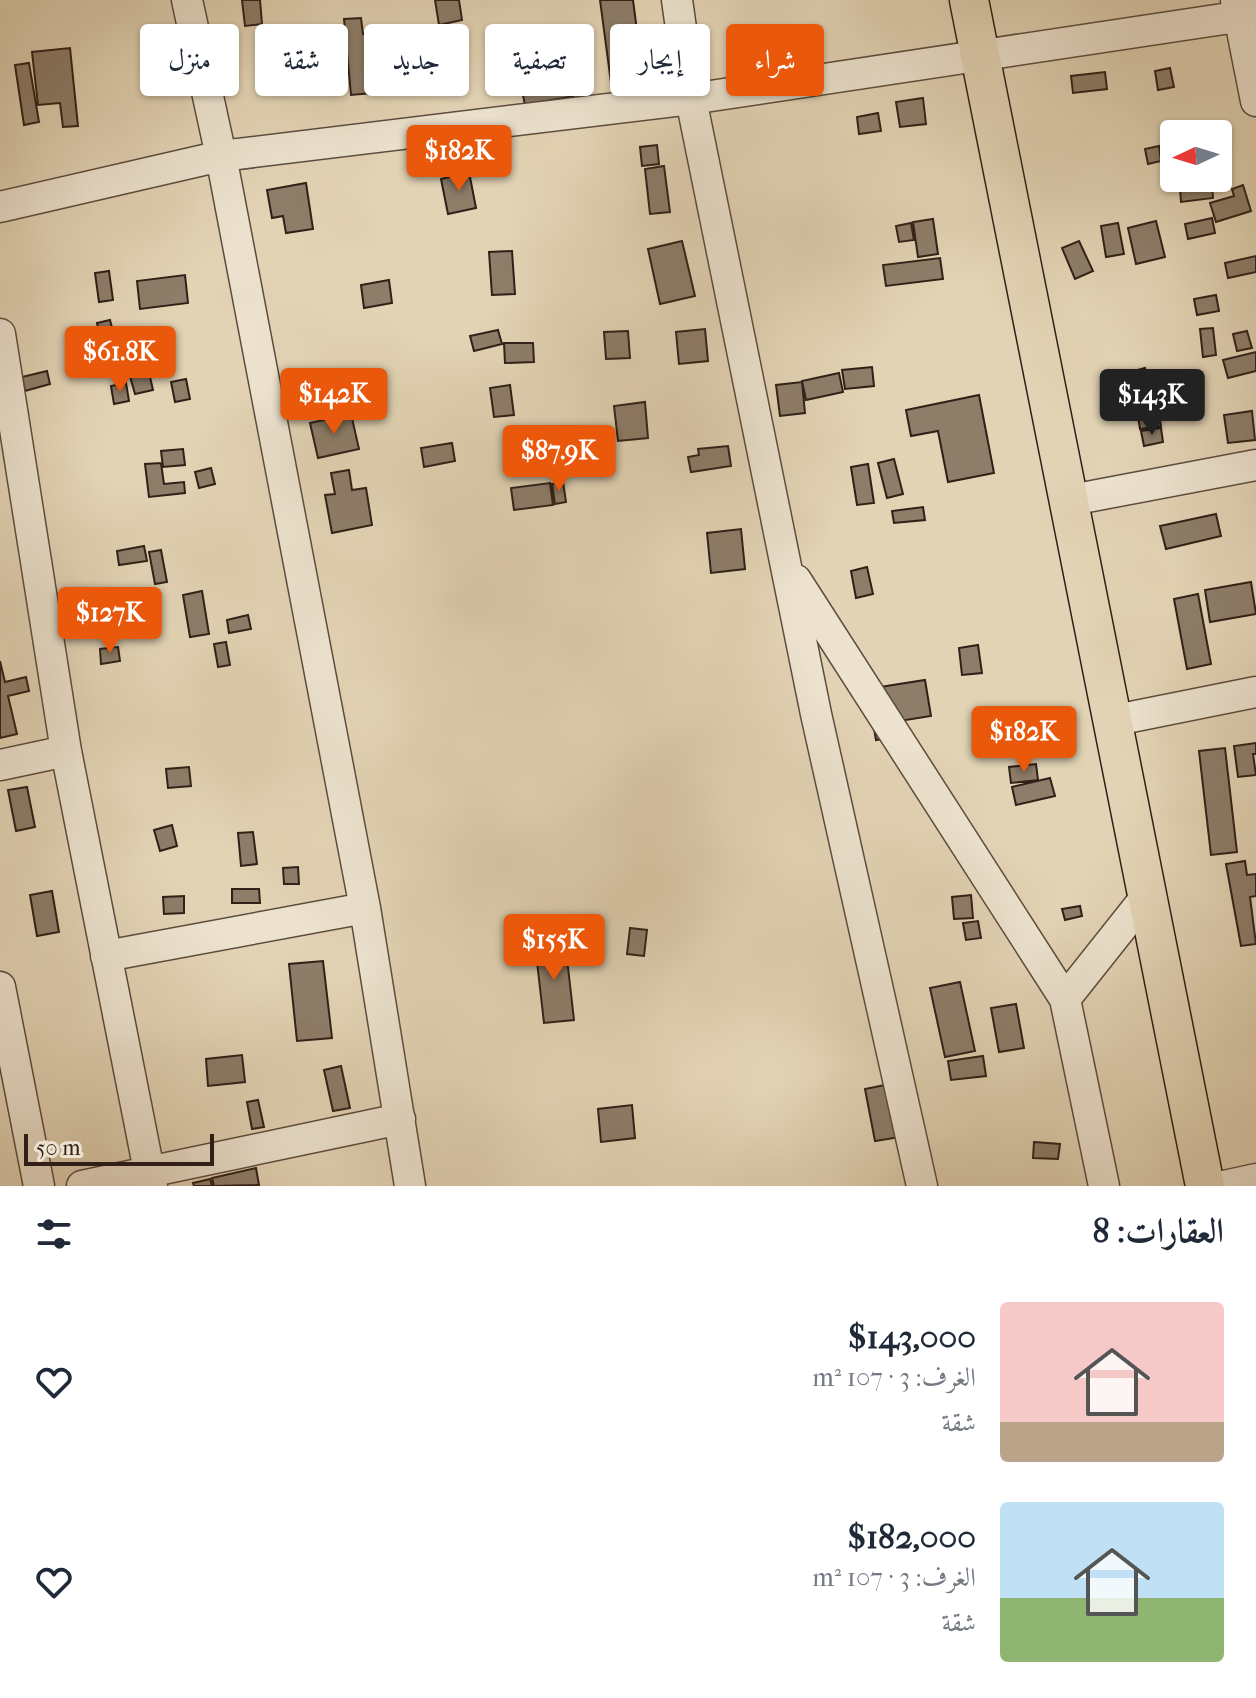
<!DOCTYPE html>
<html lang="ar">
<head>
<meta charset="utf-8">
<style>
  body { margin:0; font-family:"IM FELL French Canon",Amiri,serif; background:#f2f2f3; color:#1f2937; direction:rtl; height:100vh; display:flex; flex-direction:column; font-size:30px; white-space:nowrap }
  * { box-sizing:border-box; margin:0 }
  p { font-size:26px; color:#747a83 }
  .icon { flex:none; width:44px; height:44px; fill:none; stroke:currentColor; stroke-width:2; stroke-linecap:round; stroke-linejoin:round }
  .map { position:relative; height:1186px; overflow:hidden; direction:ltr }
  .sheet { display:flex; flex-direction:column; background:#fff; flex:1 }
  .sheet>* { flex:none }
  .guide { position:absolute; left:24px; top:24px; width:800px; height:72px; direction:rtl; display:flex; gap:16px }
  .needle { width:52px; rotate:266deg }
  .buttons { position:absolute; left:1160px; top:120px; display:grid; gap:16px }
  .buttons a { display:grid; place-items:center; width:72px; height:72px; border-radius:8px; background:#fff; box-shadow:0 2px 6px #0004; font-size:40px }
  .scale { position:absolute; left:24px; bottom:20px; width:190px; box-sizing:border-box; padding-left:8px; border:4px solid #311f18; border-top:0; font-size:22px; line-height:28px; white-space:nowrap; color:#311f18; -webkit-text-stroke:6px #ece2ce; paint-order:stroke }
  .price { position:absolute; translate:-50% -68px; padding:0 18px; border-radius:8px; background:#ea580c; color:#fff; font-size:26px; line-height:52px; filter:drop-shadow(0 2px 4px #0008) }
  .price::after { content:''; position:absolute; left:50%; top:48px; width:24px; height:18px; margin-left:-12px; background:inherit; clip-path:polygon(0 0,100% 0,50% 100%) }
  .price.active { background:#222; color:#fff }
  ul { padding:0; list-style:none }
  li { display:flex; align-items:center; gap:24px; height:200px; padding:0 32px }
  li span { display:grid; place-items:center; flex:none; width:224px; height:160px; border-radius:8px; color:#555 }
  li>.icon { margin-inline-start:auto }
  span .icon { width:96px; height:96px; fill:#fffc; stroke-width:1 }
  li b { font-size:34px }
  h2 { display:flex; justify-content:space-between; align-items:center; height:96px; padding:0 32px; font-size:34px }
  .pill { padding:0 28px; border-radius:8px; background:#fff; box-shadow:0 2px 6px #0004; font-size:28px; line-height:72px }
  .pill.active { background:#ea580c; color:#fff }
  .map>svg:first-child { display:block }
  .building { fill:#8d7d69; stroke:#311f18; stroke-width:2 }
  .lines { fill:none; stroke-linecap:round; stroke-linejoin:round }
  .minor-casing { stroke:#5d4c3f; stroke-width:33 }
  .major-casing { stroke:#311f18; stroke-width:41 }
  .minor { stroke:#ece2ce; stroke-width:30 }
  .major { stroke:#e2d3b4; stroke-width:38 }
</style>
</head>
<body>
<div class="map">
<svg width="1256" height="1186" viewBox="0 0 1256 1186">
  <rect width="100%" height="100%" fill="#e2d3b4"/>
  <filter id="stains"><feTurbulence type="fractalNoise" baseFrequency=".0025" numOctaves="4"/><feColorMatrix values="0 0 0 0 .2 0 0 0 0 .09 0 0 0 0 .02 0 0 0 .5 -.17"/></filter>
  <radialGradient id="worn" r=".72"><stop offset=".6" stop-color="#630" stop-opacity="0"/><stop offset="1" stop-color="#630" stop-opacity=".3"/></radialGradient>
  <path class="building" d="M242 0H260L262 24 245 26Z
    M435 0H459L462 20 439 25Z
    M600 0H633L644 85 612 90Z
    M361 18 363 34 379 33 384 92 351 95 344 19Z
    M70 48 78 126 63 127 60 103 38 105 32 52Z
    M29 63 39 122 24 125 15 65Z
    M568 67 574 96 525 105 519 76Z
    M1170 68 1174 87 1158 90 1155 71Z
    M1105 72 1107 89 1073 93 1071 76Z
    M923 98 926 124 900 127 896 102Z
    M878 113 881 131 859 134 857 117Z
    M657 145 659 164 642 166 640 147Z
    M1159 146 1161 161 1148 164 1145 149Z
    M664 166 670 212 650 214 645 169Z
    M469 172 476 208 448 214 441 179Z
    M306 183 313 229 286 233 283 216 272 218 267 190Z
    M1212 185 1213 198 1181 202 1180 188Z
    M1243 185 1251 211 1216 222 1210 203 1234 196 1232 189Z
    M1212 218 1215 233 1188 239 1185 224Z
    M933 219 938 254 918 257 913 222Z
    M1156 221 1165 257 1136 264 1128 228Z
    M911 223 914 240 899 242 896 226Z
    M1118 223 1124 254 1106 257 1101 226Z
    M682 241 695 296 660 304 648 249Z
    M1079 241 1093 271 1075 279 1062 248Z
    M512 251 515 294 492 295 489 252Z
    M1256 256V272L1228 278 1225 263Z
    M940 258 943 279 886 286 883 265Z
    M109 271 113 300 99 302 95 273Z
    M185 275 188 303 140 309 137 281Z
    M389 280 392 303 364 308 361 285Z
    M1216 295 1219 311 1197 315 1194 299Z
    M110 320 119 355 105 359 97 323Z
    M1213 328 1216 355 1203 357 1200 329Z
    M705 329 708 361 679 364 676 332Z
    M498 330 502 344 474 351 470 336Z
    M628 331 630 358 606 359 604 332Z
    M1247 331 1252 348 1237 351 1233 334Z
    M504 343H533L534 362 505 363Z
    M1256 352V371L1228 378 1223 360Z
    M872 367 874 386 845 389 842 370Z
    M148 368 153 390 135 394 129 373Z
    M1145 368 1149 383 1134 387 1130 372Z
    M47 371 50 384 25 391 22 377Z
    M839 373 843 392 806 400 802 381Z
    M186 379 190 399 175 402 171 382Z
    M802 382 805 413 780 416 776 385Z
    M126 383 129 401 114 404 111 386Z
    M510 385 514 415 494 417 490 388Z
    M979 395 994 473 948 482 938 431 911 436 906 410Z
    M1156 399 1161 426 1140 429 1136 403Z
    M645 402 648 438 618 441 614 406Z
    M1252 411 1255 440 1228 443 1224 415Z
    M351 414 359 449 318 458 310 423Z
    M1161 428 1163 442 1144 446 1141 431Z
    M452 443 455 461 424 467 421 448Z
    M728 446 731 466 691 472 688 457 699 455 698 449Z
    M183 449 185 465 163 467 161 451Z
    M894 459 903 494 887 498 878 463Z
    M161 463 164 484 184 482 185 493 149 497 145 464Z
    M868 464 874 503 857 505 851 467Z
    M211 468 215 484 199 488 195 472Z
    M349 470 352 490 366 488 372 525 332 533 325 495 335 494 331 473Z
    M563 482 566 502 555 504 552 484Z
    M550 483 553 505 514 510 511 488Z
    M923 507 925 520 894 523 892 511Z
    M1216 514 1221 536 1166 549 1160 526Z
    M741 529 745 569 711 573 707 533Z
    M144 546 147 561 119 565 117 551Z
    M161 550 167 582 155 584 149 552Z
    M867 567 873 594 856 598 851 571Z
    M1251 582 1256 614 1210 622 1205 590Z
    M202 591 209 634 190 637 183 595Z
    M1198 594 1211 664 1187 669 1174 599Z
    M248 615 251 629 229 633 227 620Z
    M226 642 230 665 218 667 214 644Z
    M978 645 982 673 962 675 959 648Z
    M118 647 120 661 101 664 100 649Z
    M0 661 5 682 26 677 29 691 8 696 17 734 0 738Z
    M925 680 931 716 899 721 901 736 876 740 867 689Z
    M1256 743V754H1253L1256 775 1238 777 1234 746Z
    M1225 748 1237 852 1211 855 1199 751Z
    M1036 764 1038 780 1011 783 1009 767Z
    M189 767 191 786 168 788 166 769Z
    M1050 778 1055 796 1016 805 1012 787Z
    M27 787 35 827 16 831 8 790Z
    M172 825 177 846 160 851 154 830Z
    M253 832 257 864 241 866 238 833Z
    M1245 861 1247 875 1256 874V896L1250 897 1256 944 1241 946 1226 864Z
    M298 867 299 884H284L283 868Z
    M232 889H259L260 903H232Z
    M52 891 59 932 37 936 30 895Z
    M971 895 973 918 954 919 952 897Z
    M184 896V913L164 914 163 897Z
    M1080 906 1082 916 1065 920 1062 909Z
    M978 921 981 938 966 940 963 923Z
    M630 928 647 930 644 956 627 954Z
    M565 941 574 1020 544 1023 535 944Z
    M323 961 332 1038 297 1041 289 964Z
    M960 982 975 1051 945 1057 930 988Z
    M1016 1004 1024 1048 999 1052 991 1008Z
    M242 1055 245 1082 208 1086 206 1059Z
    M983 1056 986 1076 951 1080 948 1061Z
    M341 1066 350 1108 333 1111 324 1070Z
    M890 1084 900 1137 875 1141 865 1089Z
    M258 1100 264 1127 252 1129 247 1102Z
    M632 1105 635 1138 601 1142 598 1109Z
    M1034 1142 1060 1144 1058 1159 1033 1158Z
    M256 1168 259 1185 214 1186 212 1178Z
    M210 1179 212 1186H194L193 1183Z"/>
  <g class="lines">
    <g class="minor-casing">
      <path id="minor" d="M187 0 221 156 365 908 410 1186
        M677 0 691 99 816 714 922 1186
        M1236 0 1256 101
        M0 207 221 156 691 99 1256 14
        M0 334 66 751 152 1186
        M1066 501 1256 465
        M796 580 1065 999 1104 1186
        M1111 721 1256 692
        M0 765 66 751
        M106 956 365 908
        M0 987 39 1186
        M1065 999 1146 897
        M82 1186 400 1119
        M1224 1186 1256 1179"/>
    </g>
    <g class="major-casing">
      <path id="major" d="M969 0 1205 1186"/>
    </g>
    <use href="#minor" class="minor"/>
    <use href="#major" class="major"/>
  </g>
  <rect width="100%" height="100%" filter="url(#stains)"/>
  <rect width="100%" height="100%" fill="url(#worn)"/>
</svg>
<div class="buttons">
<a><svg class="needle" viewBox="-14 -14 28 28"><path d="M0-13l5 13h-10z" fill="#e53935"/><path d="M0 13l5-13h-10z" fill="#747a83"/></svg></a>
</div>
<div class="scale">50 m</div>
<b class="price" style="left:459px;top:193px">$182K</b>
<b class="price" style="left:120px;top:394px">$61.8K</b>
<b class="price" style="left:334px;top:436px">$142K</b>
<b class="price active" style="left:1152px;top:437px">$143K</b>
<b class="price" style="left:559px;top:493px">$87.9K</b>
<b class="price" style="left:110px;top:655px">$127K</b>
<b class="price" style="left:1024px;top:774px">$182K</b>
<b class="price" style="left:554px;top:982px">$155K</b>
<div class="guide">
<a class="pill active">شراء</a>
<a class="pill">إيجار</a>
<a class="pill">تصفية</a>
<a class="pill">جديد</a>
<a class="pill">شقة</a>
<a class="pill">منزل</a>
</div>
</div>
<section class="sheet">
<h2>العقارات: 8<svg class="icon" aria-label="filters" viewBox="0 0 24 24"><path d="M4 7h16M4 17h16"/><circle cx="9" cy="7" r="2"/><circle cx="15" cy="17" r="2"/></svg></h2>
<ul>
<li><span style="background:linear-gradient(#f6c9c9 75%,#b9a48a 0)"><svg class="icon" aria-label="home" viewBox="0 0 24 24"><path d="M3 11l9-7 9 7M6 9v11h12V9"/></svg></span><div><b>$143,000</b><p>الغرف: 3 · 107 m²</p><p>شقة</p></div><svg class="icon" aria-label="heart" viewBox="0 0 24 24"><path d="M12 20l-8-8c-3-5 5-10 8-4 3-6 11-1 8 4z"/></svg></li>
<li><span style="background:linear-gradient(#bfe0f5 60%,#8fb573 0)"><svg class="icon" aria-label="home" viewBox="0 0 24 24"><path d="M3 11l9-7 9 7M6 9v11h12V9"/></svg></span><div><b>$182,000</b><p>الغرف: 3 · 107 m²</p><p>شقة</p></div><svg class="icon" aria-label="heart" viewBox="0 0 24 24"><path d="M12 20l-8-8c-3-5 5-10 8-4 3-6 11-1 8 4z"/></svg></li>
</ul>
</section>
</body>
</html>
